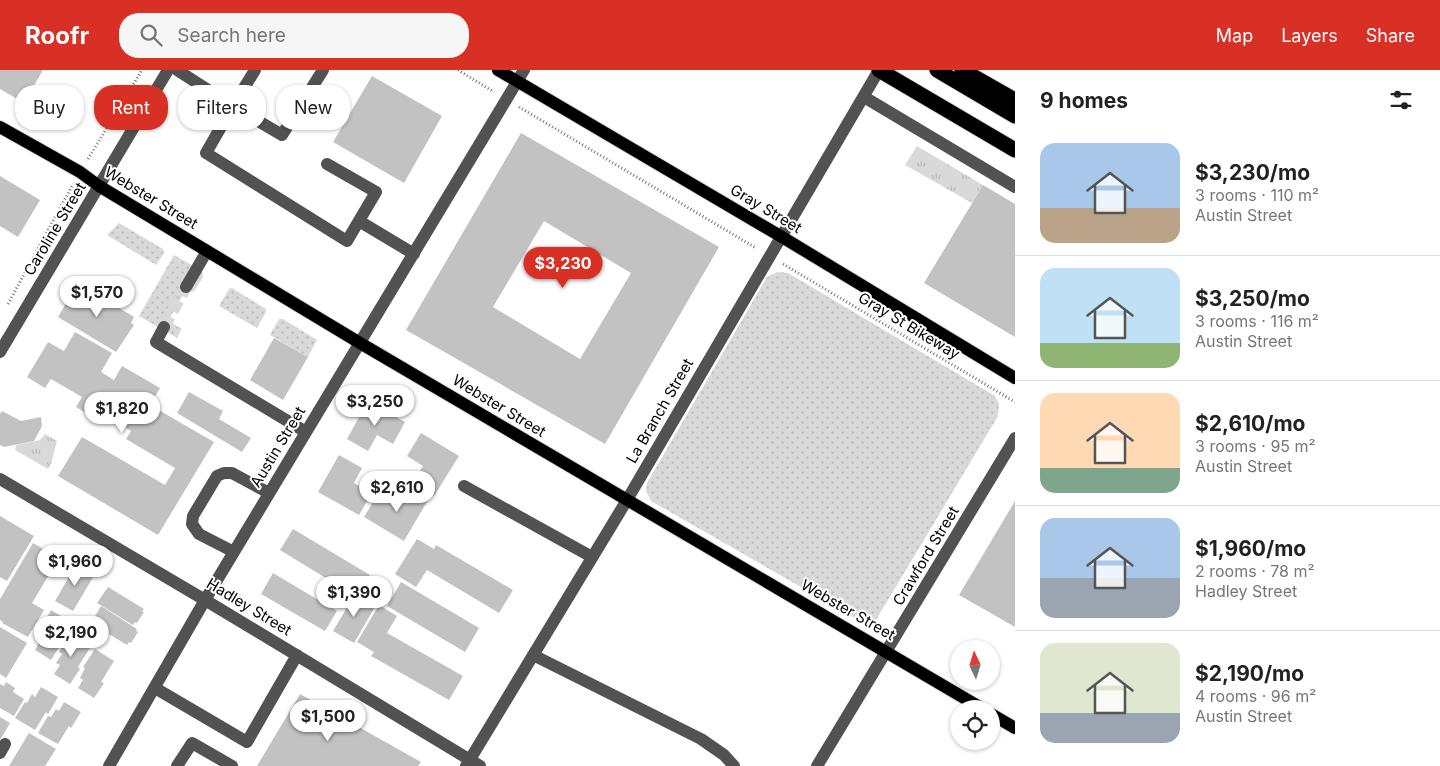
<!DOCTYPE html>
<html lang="en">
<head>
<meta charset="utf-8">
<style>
  body { margin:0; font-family:Inter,sans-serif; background:#f6f6f6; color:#222; height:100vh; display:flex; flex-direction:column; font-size:19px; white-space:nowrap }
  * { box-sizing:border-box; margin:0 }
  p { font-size:16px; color:#767676 }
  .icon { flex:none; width:28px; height:28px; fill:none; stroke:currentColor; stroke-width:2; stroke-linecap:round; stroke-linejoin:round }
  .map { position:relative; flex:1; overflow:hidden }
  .drawer { display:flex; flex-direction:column; background:#fff; width:425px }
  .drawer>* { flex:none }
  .top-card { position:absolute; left:15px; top:15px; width:475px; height:45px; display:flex; gap:10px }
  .needle { width:32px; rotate:356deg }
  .tools { position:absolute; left:950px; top:570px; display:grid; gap:10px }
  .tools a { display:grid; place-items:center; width:50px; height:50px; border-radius:50%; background:#fff; box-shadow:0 1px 4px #0004; font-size:25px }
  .price { position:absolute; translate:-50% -42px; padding:0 11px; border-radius:18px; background:#fff; color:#222; font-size:16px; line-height:32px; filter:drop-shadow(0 1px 2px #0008) }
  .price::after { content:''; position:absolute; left:50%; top:30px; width:15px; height:11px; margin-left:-8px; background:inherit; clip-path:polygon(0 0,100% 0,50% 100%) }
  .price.selected { background:#d93025; color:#fff }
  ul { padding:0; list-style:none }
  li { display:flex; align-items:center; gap:15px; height:125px; padding:0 25px }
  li+li { border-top:1px solid #e0e0e0 }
  li span { display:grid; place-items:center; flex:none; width:140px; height:100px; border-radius:15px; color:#555 }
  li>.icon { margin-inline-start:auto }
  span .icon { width:60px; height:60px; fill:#fffc; stroke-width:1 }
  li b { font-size:21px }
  h2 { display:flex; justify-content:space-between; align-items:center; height:60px; padding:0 25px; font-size:21px }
  .chip { padding:0 18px; border-radius:20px; background:#fff; box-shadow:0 1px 4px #0004; font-size:18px; line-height:45px }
  .chip.selected { background:#d93025; color:#fff }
  header { display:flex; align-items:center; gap:30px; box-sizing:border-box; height:70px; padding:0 25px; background:#d93025; color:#fff }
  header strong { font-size:24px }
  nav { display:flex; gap:28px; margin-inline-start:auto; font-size:18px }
  .search { width:350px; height:45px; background:#f6f6f6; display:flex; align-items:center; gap:12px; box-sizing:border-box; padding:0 18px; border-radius:20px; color:#767676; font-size:19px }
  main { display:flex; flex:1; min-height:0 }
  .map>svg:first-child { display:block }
  .grass { fill:url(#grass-dots) }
  .park { fill:url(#park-tufts) }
  .building { fill:#c2c2c2; fill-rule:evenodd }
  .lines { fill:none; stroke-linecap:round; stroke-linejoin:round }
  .minor-tunnel { stroke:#d9d9d9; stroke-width:12; stroke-dasharray:12 6; stroke-linecap:butt }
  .major-casing { stroke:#dbdbdb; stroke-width:14 }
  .highway-casing { stroke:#dbdbdb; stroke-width:17 }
  .path { stroke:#747474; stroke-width:3; stroke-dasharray:1 2.5; stroke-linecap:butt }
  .minor { stroke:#525252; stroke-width:12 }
  .major { stroke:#000; stroke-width:12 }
  .highway { stroke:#000; stroke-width:15 }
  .labels { text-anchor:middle; stroke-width:4; stroke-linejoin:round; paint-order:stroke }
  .street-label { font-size:15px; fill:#000; stroke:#fff }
</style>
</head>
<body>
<header>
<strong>Roofr</strong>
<div class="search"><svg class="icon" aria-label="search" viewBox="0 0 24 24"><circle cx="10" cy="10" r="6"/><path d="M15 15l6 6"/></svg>Search here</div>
<nav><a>Map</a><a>Layers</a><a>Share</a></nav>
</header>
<main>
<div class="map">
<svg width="1015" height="696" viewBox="0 0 1015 696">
  <defs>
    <pattern id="grass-dots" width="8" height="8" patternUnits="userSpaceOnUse" patternTransform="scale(1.25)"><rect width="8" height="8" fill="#d9d9d9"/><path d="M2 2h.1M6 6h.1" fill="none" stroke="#b8b8b8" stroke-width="1.8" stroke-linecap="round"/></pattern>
    <pattern id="park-tufts" width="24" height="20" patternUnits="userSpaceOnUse" patternTransform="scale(1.25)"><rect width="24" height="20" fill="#d9d9d9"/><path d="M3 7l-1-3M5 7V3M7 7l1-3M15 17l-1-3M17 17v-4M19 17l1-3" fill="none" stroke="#b8b8b8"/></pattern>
  </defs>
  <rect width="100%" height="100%" fill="#fff"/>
  <path class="grass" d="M119 153 163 179 164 183 156 195 107 165Z
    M174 185 202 201 203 207 194 222 187 218 168 251 182 259 177 268 139 246Z
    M777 202 788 203 995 326 999 334 998 346 876 550 871 553 862 552 651 431 646 421 647 413 767 207Z
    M232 218 266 239V242L257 258 219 236 229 219Z
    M279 249H283L317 270 308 287 270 265Z"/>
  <path class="park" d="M917 76 983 115 972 133 905 95Z
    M45 364 57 371 51 394 48 399 15 380 16 375 40 370Z"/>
  <path class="building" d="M0 0H43L24 33 0 19Z
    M372 6 442 46 404 113 333 72Z
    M521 63 719 177 605 374 406 260ZM544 151 631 203 580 289 493 237Z
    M0 106 40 130 18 167 0 156Z
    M983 115 1015 134V267L924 213Z
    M78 213 134 247 131 253 134 255 116 282 58 247Z
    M75 262 112 283 101 302 114 310 122 296 160 318 150 335 214 372 158 465 58 406 82 367 165 415 175 398 126 369 131 361 100 342 96 349 76 337 82 327 51 309 45 318 27 307 48 272 64 281Z
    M274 268 308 287 283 330 250 310Z
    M189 322 223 341 219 349 251 368 242 382 177 343Z
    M368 331 405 352 393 374 377 365 368 381 347 369Z
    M2 341 21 351 41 347 42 356 34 371 4 377 0 375V344Z
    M421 363 459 386 434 426 412 413 423 396 407 386Z
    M339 385 362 398 354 413 372 423 359 445 318 422Z
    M407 418 428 430 404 471 364 447 378 424 396 435Z
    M1015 431V557L959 525Z
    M0 446 34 466 7 511 0 507Z
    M293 459 370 505 358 524 354 521 352 524 280 480Z
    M417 469 434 479 436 475 513 520 499 543 427 500 416 517 395 504Z
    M33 473 59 488 32 533 44 540 28 567 2 553 3 552 0 550V529Z
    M77 493 95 504 73 541 55 531Z
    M273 503 337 541 325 561 261 524Z
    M401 512 479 558 465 582 387 536Z
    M108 517 144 539 142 541 144 542 137 553 135 552 133 555 97 533Z
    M355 524 376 535 354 573 333 561Z
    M379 535 397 546 387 563 463 606 449 630 371 586 374 582 357 572Z
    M101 536 137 559 136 561 138 562 131 573 129 572 127 575 91 553Z
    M51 540 71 552 58 573 61 574 51 590 35 580 40 571 37 569 42 560 40 559Z
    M0 557 27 573 6 608 0 604Z
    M71 564 91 576 78 597 80 599 70 614 54 604 60 595 56 593 62 584 59 582Z
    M95 579 114 591 101 612 104 613 94 628 78 618 83 610 80 608 85 598 83 597Z
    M6 612 15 618 13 622 24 629 14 646 0 638V614L4 616Z
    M41 617 58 627 48 644 46 642 35 660 15 648 25 632 27 633 32 624 35 627Z
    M300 624 421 692 418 696H257Z
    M64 632 81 642 71 658 69 656 58 674 38 663 48 646 51 647 56 639 59 641Z
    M0 647 10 653 0 670Z
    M29 663 56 679 45 696H9Z"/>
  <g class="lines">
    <path class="minor-tunnel" d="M164 257 186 217"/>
    <g class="major-casing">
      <path id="major" d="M498 0 782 167 1015 308
        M0 57 80 102 99 116 360 273 983 639
        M991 644 1015 658"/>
    </g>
    <g class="highway-casing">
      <path id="highway" d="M879 0 1015 80
        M937 0 1015 46
        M962 0 1015 30"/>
    </g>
    <path class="path" d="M458 0 494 22
      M519 37 756 178
      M88 89 142 0
      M783 194 1015 332
      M8 234 72 116"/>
    <path class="minor" d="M177 0 233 36 206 83 347 171 376 122 327 94
      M255 0 233 36 282 65 323 0
      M864 27 1015 117
      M359 151 414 184
      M186 217 207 181
      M164 257 156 272 306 362
      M0 282 168 0
      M0 409 205 530 480 696
      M464 416 592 487
      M234 482 199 464 192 454 193 446 217 406 224 403H232L269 423
      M533 585 701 669 724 685 734 696
      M155 618 247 672 297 585
      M0 683 5 674
      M109 696 205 530 524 0
      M177 696 192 673 232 696
      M466 696 627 430 879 0
      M817 696 1015 368"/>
    <use href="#major" class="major"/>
    <use href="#highway" class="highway"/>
  </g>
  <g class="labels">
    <g class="street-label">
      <text transform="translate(151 128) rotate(31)" y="5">Webster Street</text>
      <text transform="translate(766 139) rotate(31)" y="5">Gray Street</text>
      <text transform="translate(55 159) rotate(-59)" y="5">Caroline Street</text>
      <text transform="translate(909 256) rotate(31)" y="5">Gray St Bikeway</text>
      <text transform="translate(499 336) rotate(31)" y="5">Webster Street</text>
      <text transform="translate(660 341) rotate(-60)" y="5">La Branch Street</text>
      <text transform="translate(278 377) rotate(-59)" y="5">Austin Street</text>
      <text transform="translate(926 486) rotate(-59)" y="5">Crawford Street</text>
      <text transform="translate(249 537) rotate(31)" y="5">Hadley Street</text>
      <text transform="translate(848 540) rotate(30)" y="5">Webster Street</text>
    </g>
  </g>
</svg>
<div class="tools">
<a><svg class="needle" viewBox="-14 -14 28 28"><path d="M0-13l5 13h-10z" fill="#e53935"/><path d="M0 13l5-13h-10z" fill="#767676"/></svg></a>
<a><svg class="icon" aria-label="locate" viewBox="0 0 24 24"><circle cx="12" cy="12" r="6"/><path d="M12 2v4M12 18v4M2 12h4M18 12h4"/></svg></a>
</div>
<b class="price selected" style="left:563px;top:219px">$3,230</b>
<b class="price" style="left:97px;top:248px">$1,570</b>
<b class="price" style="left:375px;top:357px">$3,250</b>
<b class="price" style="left:122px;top:364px">$1,820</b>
<b class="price" style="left:397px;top:443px">$2,610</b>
<b class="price" style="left:75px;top:517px">$1,960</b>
<b class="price" style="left:354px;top:548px">$1,390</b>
<b class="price" style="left:71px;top:588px">$2,190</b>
<b class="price" style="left:328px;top:672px">$1,500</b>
<div class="top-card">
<a class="chip">Buy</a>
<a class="chip selected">Rent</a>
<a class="chip">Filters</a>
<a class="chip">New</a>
</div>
</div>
<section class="drawer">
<h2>9 homes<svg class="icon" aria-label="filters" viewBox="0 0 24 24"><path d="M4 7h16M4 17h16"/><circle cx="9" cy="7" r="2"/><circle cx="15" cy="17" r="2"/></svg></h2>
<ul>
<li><span style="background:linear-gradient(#a9c7e8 65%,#b9a48a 0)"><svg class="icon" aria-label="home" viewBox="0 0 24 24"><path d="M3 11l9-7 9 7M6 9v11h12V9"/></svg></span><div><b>$3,230/mo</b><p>3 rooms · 110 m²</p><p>Austin Street</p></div></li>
<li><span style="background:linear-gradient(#bfe0f5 75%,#8fb573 0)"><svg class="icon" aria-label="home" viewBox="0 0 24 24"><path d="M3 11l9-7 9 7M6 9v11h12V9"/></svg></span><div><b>$3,250/mo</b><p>3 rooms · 116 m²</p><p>Austin Street</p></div></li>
<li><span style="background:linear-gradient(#ffd9b3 75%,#7fa58c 0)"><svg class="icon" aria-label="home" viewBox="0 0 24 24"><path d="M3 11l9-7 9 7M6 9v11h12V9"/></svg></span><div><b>$2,610/mo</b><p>3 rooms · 95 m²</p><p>Austin Street</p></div></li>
<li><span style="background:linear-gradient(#a9c7e8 60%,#9aa5b1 0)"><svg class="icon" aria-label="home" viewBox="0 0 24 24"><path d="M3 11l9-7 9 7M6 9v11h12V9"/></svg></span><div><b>$1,960/mo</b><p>2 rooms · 78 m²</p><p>Hadley Street</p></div></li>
<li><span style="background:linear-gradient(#dfe7d0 70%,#9aa5b1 0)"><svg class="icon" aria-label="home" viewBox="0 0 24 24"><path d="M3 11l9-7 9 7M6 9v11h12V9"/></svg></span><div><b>$2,190/mo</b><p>4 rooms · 96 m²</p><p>Austin Street</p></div></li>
</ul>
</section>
</main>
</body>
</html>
